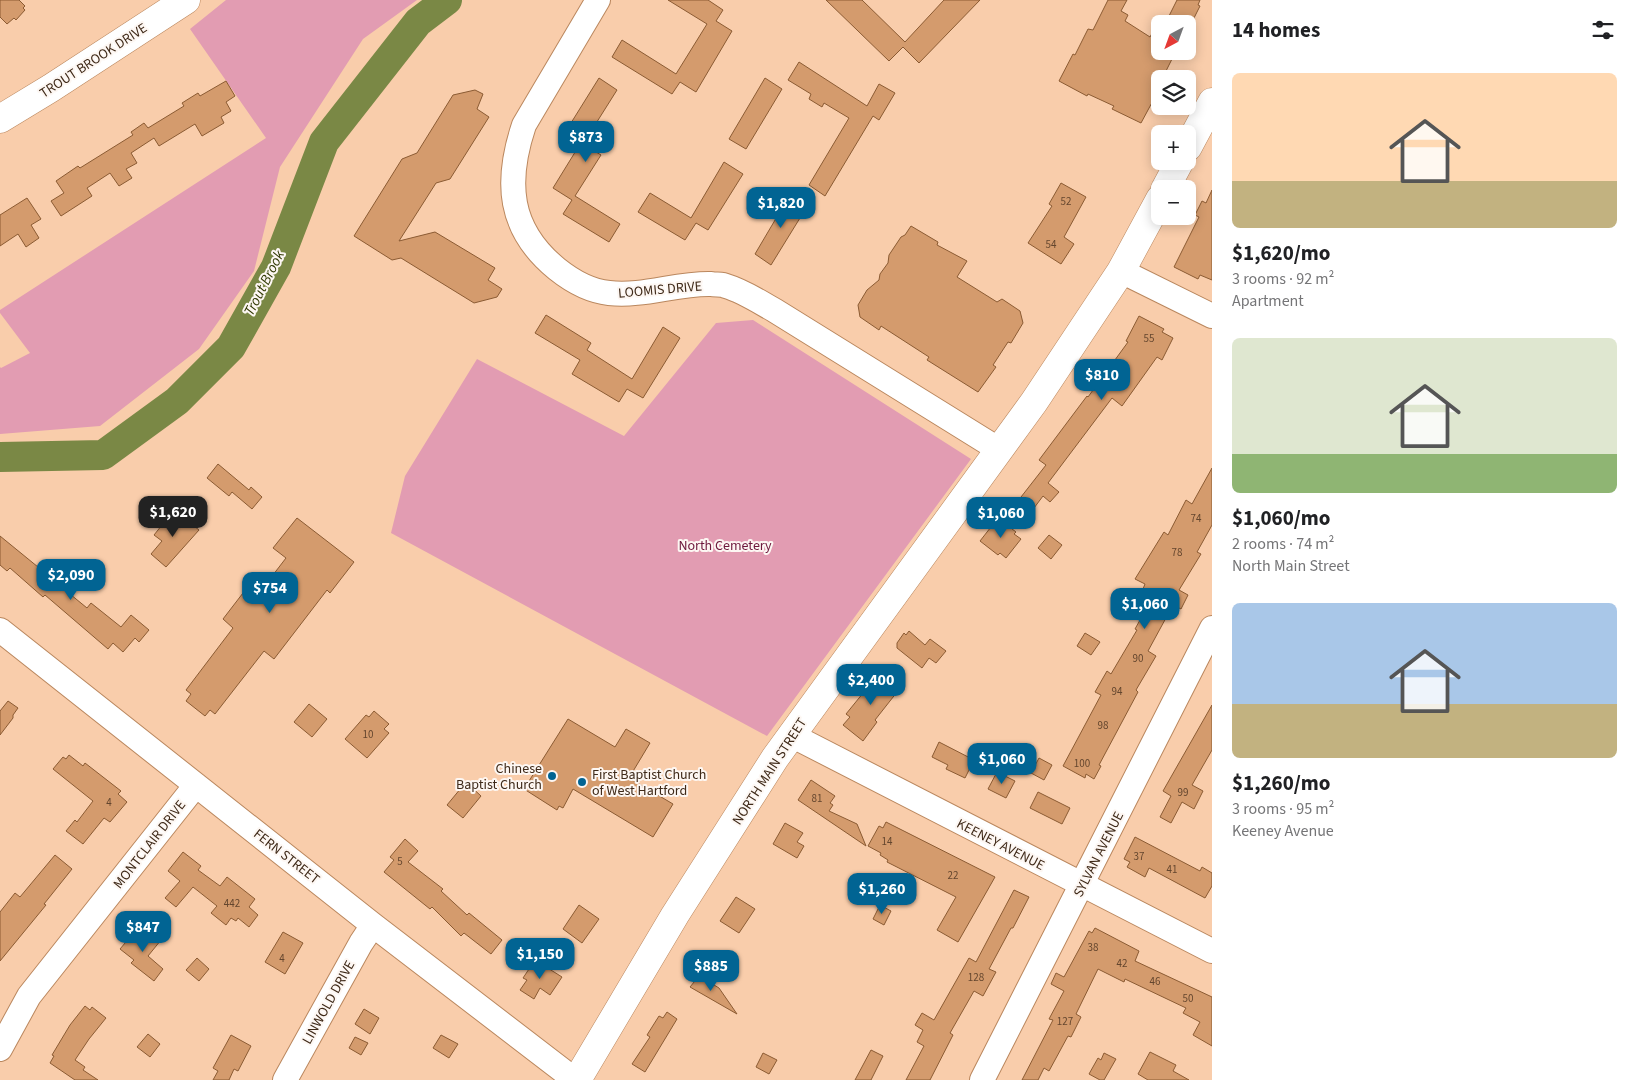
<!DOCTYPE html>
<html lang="en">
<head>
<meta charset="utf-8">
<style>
  body { margin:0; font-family:"Source Sans 3",sans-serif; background:#f2f2f2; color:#202124; height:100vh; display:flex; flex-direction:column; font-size:19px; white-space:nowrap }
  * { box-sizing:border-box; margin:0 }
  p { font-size:16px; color:#757577 }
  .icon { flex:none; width:28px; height:28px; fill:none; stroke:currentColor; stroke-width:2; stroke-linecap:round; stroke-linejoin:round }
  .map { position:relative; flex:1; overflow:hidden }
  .drawer { display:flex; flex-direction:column; background:#fff; width:425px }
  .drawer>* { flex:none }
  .needle { width:32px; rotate:221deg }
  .buttons { position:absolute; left:1151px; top:15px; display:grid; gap:10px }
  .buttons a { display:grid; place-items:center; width:45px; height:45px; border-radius:8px; background:#fff; box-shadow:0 2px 12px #0003; font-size:25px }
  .price { position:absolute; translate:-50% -42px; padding:0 11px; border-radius:10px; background:#016493; color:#fff; font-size:16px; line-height:32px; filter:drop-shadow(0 1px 2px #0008) }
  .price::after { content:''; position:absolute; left:50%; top:30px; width:15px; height:11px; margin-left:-8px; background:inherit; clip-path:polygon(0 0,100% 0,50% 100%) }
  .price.selected { background:#222; color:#fff }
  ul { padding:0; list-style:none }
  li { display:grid; align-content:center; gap:10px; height:265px; padding:0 20px }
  li span { display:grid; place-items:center; height:155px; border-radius:8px; color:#555 }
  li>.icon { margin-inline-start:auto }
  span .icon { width:90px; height:90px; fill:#fffc; stroke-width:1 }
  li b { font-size:21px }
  h2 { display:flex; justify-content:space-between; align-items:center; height:60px; padding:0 20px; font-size:21px }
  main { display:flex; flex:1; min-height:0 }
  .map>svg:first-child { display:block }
  .green { fill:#e29cb2 }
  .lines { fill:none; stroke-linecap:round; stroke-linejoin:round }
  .river { stroke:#7a8845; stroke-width:30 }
  .building { fill:#d49b6d; stroke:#8b5b33 }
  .minor-casing { stroke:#ba875e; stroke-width:26 }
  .major-casing { stroke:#ba875e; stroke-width:29 }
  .minor { stroke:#fff; stroke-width:24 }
  .major { stroke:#fff; stroke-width:28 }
  .poi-dot { fill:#016493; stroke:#fdf7f3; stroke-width:2 }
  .labels { text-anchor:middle; stroke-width:4; stroke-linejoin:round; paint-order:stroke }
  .number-label { font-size:11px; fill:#64462e }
  .street-label { font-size:14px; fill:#3f2a19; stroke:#fdf7f3 }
  .park-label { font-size:14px; fill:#6d183c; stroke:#fdf7f3 }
  .poi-label { font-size:14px; fill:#3f2a19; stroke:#fdf7f3; text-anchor:end }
  .water-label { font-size:15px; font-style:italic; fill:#313a04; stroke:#fdf7f3 }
</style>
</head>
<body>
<main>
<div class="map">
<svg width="1212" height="1080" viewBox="0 0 1212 1080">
  <rect width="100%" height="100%" fill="#f9cdab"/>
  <path class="green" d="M226 0H417L363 39 280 167 254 271 199 349 100 426 0 434V367L1 368 30 353 0 313V310L266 138 190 29Z
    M753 320 971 459 767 736 391 533 405 476 477 359 624 436 716 323Z"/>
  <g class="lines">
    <path class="river" d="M0 457 103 455 177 401 231 347 276 267 324 142 418 22 447 0"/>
  </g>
  <path class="building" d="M0 0H19L25 6 23 8 25 10 16 20 14 18 7 24 0 17Z
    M668 0H708L723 10 716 21 732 31 696 92 680 82 672 94 612 57 622 40 676 74 707 24Z
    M826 0H862L905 42 944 0H980L919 63 903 47 889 61Z
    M1108 0H1127L1121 11 1128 15 1125 21 1150 37 1160 19V51H1176L1162 79H1160L1153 95 1155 97 1141 123 1112 109 1114 106 1088 94 1087 96 1059 81 1073 54 1075 55 1088 29 1093 30Z
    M1177 0H1200L1198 5 1200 6 1191 24H1165Z
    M799 62 867 106 879 84 895 93 879 120 873 116 825 196 809 185 849 118 824 103 822 107 809 99 811 94 788 80Z
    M599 78 617 90 583 144 601 155 575 196 620 224 609 242 563 214 572 200 553 188 577 149 561 139Z
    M765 78 782 89 746 149 729 139Z
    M226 81 235 96 226 102 231 111 221 117 224 123 202 136 195 124 159 146 154 138 131 153 137 163 126 169 132 178 119 186 110 173 87 188 92 196 61 216 51 201 64 193 56 181 78 166 80 168 133 135 131 132 144 123 148 128 184 106 182 103 198 93 200 96Z
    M475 90 483 94 477 109 489 117 450 179 436 183 399 241 435 232 495 268 488 280 502 289 497 297 474 303 401 258 392 260 354 236 402 159 417 153 453 95Z
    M724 162 743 174 708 230 696 223 685 240 638 212 650 193 691 218Z
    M1061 183 1086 197 1064 237 1074 244 1061 264 1028 243 1052 206 1049 204Z
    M1212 190V280L1200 275 1198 279 1174 267 1199 217 1195 215 1202 201 1206 203Z
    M791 193 808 205 771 265 755 254Z
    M27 198 41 219 31 225 39 238 26 247 18 234 0 246V215Z
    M911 226 938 242 937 245 967 261 957 277 997 302 1002 299 1020 311 1023 323 1011 343 1008 342 993 365 996 367 978 392 927 360 929 357 881 326 879 330 860 317 858 305 867 290 879 280 880 274 888 263 889 255 901 237 905 235Z
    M546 315 591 343 587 350 632 379 663 327 680 338 643 398 627 389 619 402 572 374 580 360 535 333Z
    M1139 316 1164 329 1162 332 1173 338 1162 360 1157 357 1122 406 1112 398 1048 483 1059 492 1050 502 1043 496 1034 508 1021 497 1046 465 1039 460 1087 396 1088 397 1128 342 1126 341Z
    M218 464 249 490 251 487 262 497 252 509 232 492 229 496 207 478Z
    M1212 468V525L1197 552 1201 554 1179 590 1188 595 1181 609 1173 605 1148 651 1156 656 1136 690 1138 692 1099 765 1101 766 1094 779 1086 774 1085 778 1063 766 1101 695 1095 692 1107 671 1111 674 1137 630 1135 629 1154 595 1143 589 1145 584 1135 579 1164 532 1168 535 1186 500 1192 504Z
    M174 510 199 530 166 567 151 554 162 541 154 535Z
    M297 518 354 562 330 593 327 590 274 659 264 651 215 714 210 710 205 716 186 701 191 694 186 690 233 628 223 619 243 593 253 601 286 558 273 548Z
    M998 518 1016 532 1014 534 1021 539 1006 558 1000 553 998 555 980 541Z
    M1049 535 1062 545 1051 559 1038 548Z
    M0 536 49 576 55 569 65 578 59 585 87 608 91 603 121 627 131 615 149 630 139 642 135 638 123 652 113 643 108 649 45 595 43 597 10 568 7 571 0 565Z
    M909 631 925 645 930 639 946 651 936 663 929 658 922 668 897 648V643L904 633 906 635Z
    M1085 633 1100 642 1091 655 1077 646Z
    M881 671 901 687 875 720 877 722 863 741 843 725 850 717 846 714Z
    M8 701 18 708 13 715V718L0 735V711Z
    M309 704 327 719 312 737 294 722Z
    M1212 705V750L1192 785 1203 791 1194 809 1182 802 1171 823 1160 817 1171 796 1163 791Z
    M374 711 389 724 384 729 389 733 367 758 345 739 366 715 369 717Z
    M568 719 615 747 626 729 650 743 629 778 673 804 653 837 573 789 563 808 559 806 557 810 524 789Z
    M939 742 974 760 965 778 946 769 948 765 932 757Z
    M69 755 83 766 85 763 121 791 118 794 127 802 110 822 104 818 83 844 66 831 75 820 77 822 93 801 53 769 63 757 66 759Z
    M1039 758 1052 765 1044 780 1031 773Z
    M997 772 1015 781 1006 798 988 789Z
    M811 780 835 796 830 803 833 805 829 811 857 824 866 846 798 800Z
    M466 782 481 796 463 818 447 805Z
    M1038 792 1070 808 1062 824 1030 808Z
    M886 822 995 877 958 942 937 930 956 897 887 862 888 860 880 855 881 853 868 846 879 826 883 828Z
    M785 823 803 833 797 842 804 846 797 858 773 844Z
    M1135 837 1200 871 1202 867 1212 873V886L1205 898 1149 868 1145 877 1127 867 1130 862 1124 859Z
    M405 839 418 851 408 862 443 889 441 891 467 915 469 913 502 940 491 954 464 933 461 936 432 907 430 909 384 872 394 860 390 857Z
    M183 852 201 866 198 870 220 886 227 877 255 899 249 907 258 915 249 927 238 918 236 921 231 918 226 925 211 913 217 906 193 887 176 907 165 898 180 881 168 871Z
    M55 855 72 869 44 904 46 905 0 961V912L15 893 20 897Z
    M1014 890 1029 897 1013 928H1011L989 969 996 972 983 996 974 991 950 1033 953 1035 930 1080H906L924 1046 917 1042 923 1030 915 1025 922 1013 934 1020 969 958 976 962Z
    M736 897 755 909 739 933 720 921Z
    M579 905 599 919 582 943 563 929Z
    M880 905 891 911 884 925 873 919Z
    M1095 928 1139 951 1135 961 1212 997V1046L1193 1035 1200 1022 1183 1013 1186 1008 1125 979 1124 982 1098 969 1076 1014 1081 1017 1071 1037 1068 1036 1049 1071 1044 1068 1038 1080H1022L1053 1020 1049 1019 1064 991 1051 984 1056 973 1064 977 1089 931 1092 933Z
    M136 930 145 938 150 931 161 940 148 956 163 969 154 981 131 963 134 960 120 949Z
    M283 932 303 943 285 974 265 962Z
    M197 958 209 969 199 981 186 970Z
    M535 960 562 977 550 995 540 988 534 999 520 990 527 980 523 978Z
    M699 976 719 988 737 1014 690 987Z
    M85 1006 90 1010 92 1007 106 1018 89 1039 75 1060 85 1067 83 1070 98 1080H75L50 1063 54 1056 52 1055 70 1025Z
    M364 1009 379 1018 370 1034 355 1024Z
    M667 1012 677 1019 645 1072 632 1064 650 1037 647 1035 659 1016 663 1018Z
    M148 1034 160 1044 150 1057 137 1047Z
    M231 1035 251 1046 238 1071 234 1069 229 1080H213L218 1071 213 1068Z
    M441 1035 458 1044 449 1058 433 1048Z
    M355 1037 368 1043 361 1055 349 1048Z
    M871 1050 883 1056 871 1080H855Z
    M1150 1052 1176 1065 1173 1071 1189 1080H1148L1138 1074Z
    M763 1053 777 1060 769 1074 756 1067Z
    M1104 1053 1116 1059 1104 1080H1100L1089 1074 1098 1058 1101 1060Z"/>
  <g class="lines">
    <g class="minor-casing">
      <path id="minor" d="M598 0 524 125C505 182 508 229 557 269 572 281 590 291 609 293 643 297 677 283 711 284 716 285 722 284 726 286 743 291 758 301 774 310L998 449
        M1121 271 1212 316
        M0 630 373 925 575 1080
        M791 735 1212 951
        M0 1049 29 996 196 785
        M285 1080 361 943 373 925
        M982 1080 1212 628"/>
    </g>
    <g class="major-casing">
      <path id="major" d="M0 119 51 88 186 0
        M1188 147 1212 102
        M1165 189 1180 161
        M577 1080 675 915 775 758 1034 402 1121 271 1160 199"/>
    </g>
    <use href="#minor" class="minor"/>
    <use href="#major" class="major"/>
  </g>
  <g class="poi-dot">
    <circle cx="552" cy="776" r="5"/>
    <circle cx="582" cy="782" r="5"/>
  </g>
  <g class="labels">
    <g class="number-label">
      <text x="1066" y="205">52</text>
      <text x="1051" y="248">54</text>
      <text x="1149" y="342">55</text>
      <text x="1196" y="522">74</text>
      <text x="1177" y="556">78</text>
      <text x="1138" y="662">90</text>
      <text x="1117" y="695">94</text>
      <text x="1103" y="729">98</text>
      <text x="368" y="738">10</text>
      <text x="1082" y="767">100</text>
      <text x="1183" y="796">99</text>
      <text x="817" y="802">81</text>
      <text x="109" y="806">4</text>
      <text x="887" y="845">14</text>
      <text x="1139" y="860">37</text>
      <text x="400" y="865">5</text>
      <text x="1172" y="873">41</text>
      <text x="953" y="879">22</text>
      <text x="232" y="907">442</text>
      <text x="1093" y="951">38</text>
      <text x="282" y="962">4</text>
      <text x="1122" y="967">42</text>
      <text x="976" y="981">128</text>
      <text x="1155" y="985">46</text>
      <text x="1188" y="1002">50</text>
      <text x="1065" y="1025">127</text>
    </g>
    <g class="street-label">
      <text transform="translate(93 60) rotate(-33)" y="5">TROUT BROOK DRIVE</text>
      <text transform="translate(660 289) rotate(-5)" y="5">LOOMIS DRIVE</text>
      <text transform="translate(769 771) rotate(-57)" y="5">NORTH MAIN STREET</text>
      <text transform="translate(149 844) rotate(-52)" y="5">MONTCLAIR DRIVE</text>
      <text transform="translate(1001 844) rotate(27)" y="5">KEENEY AVENUE</text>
      <text transform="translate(1098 854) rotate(-63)" y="5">SYLVAN AVENUE</text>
      <text transform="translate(287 856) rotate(38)" y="5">FERN STREET</text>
      <text transform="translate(328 1002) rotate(-61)" y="5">LINWOLD DRIVE</text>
    </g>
    <g class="park-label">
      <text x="725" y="550">North Cemetery</text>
    </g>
    <g class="poi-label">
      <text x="542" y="773">Chinese<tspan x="542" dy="16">Baptist Church</tspan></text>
      <text x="592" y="779" text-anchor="start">First Baptist Church<tspan x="592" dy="16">of West Hartford</tspan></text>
    </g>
    <g class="water-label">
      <text transform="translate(264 283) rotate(-63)" y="5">Trout Brook</text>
    </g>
  </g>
</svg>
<div class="buttons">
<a><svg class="needle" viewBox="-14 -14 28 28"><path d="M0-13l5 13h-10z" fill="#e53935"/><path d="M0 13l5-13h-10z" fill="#757577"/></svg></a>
<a><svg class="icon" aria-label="layers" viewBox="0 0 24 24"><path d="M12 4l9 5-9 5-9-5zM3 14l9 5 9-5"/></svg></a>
<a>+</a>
<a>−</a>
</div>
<b class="price" style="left:586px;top:163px">$873</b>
<b class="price" style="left:781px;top:229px">$1,820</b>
<b class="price" style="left:1102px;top:401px">$810</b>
<b class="price selected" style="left:173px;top:538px">$1,620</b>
<b class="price" style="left:1001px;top:539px">$1,060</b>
<b class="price" style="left:71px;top:601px">$2,090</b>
<b class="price" style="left:270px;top:614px">$754</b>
<b class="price" style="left:1145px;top:630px">$1,060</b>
<b class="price" style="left:871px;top:706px">$2,400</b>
<b class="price" style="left:1002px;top:785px">$1,060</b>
<b class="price" style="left:882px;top:915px">$1,260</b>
<b class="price" style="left:143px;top:953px">$847</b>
<b class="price" style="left:540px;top:980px">$1,150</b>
<b class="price" style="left:711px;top:992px">$885</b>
</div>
<section class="drawer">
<h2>14 homes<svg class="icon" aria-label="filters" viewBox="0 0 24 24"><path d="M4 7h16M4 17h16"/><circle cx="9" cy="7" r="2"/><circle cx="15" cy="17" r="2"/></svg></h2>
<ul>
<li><span style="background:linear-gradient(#ffd9b3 70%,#c2b280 0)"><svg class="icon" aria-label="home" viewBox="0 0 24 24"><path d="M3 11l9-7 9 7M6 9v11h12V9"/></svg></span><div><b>$1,620/mo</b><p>3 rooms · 92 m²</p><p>Apartment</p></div></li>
<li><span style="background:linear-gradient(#dfe7d0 75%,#8fb573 0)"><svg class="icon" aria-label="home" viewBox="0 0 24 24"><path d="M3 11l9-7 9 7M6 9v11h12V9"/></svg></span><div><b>$1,060/mo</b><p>2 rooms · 74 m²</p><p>North Main Street</p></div></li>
<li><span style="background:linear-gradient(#a9c7e8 65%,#c2b280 0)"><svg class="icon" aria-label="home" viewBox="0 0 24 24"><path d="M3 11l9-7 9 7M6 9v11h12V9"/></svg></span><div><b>$1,260/mo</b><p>3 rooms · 95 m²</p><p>Keeney Avenue</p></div></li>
</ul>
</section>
</main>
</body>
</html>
